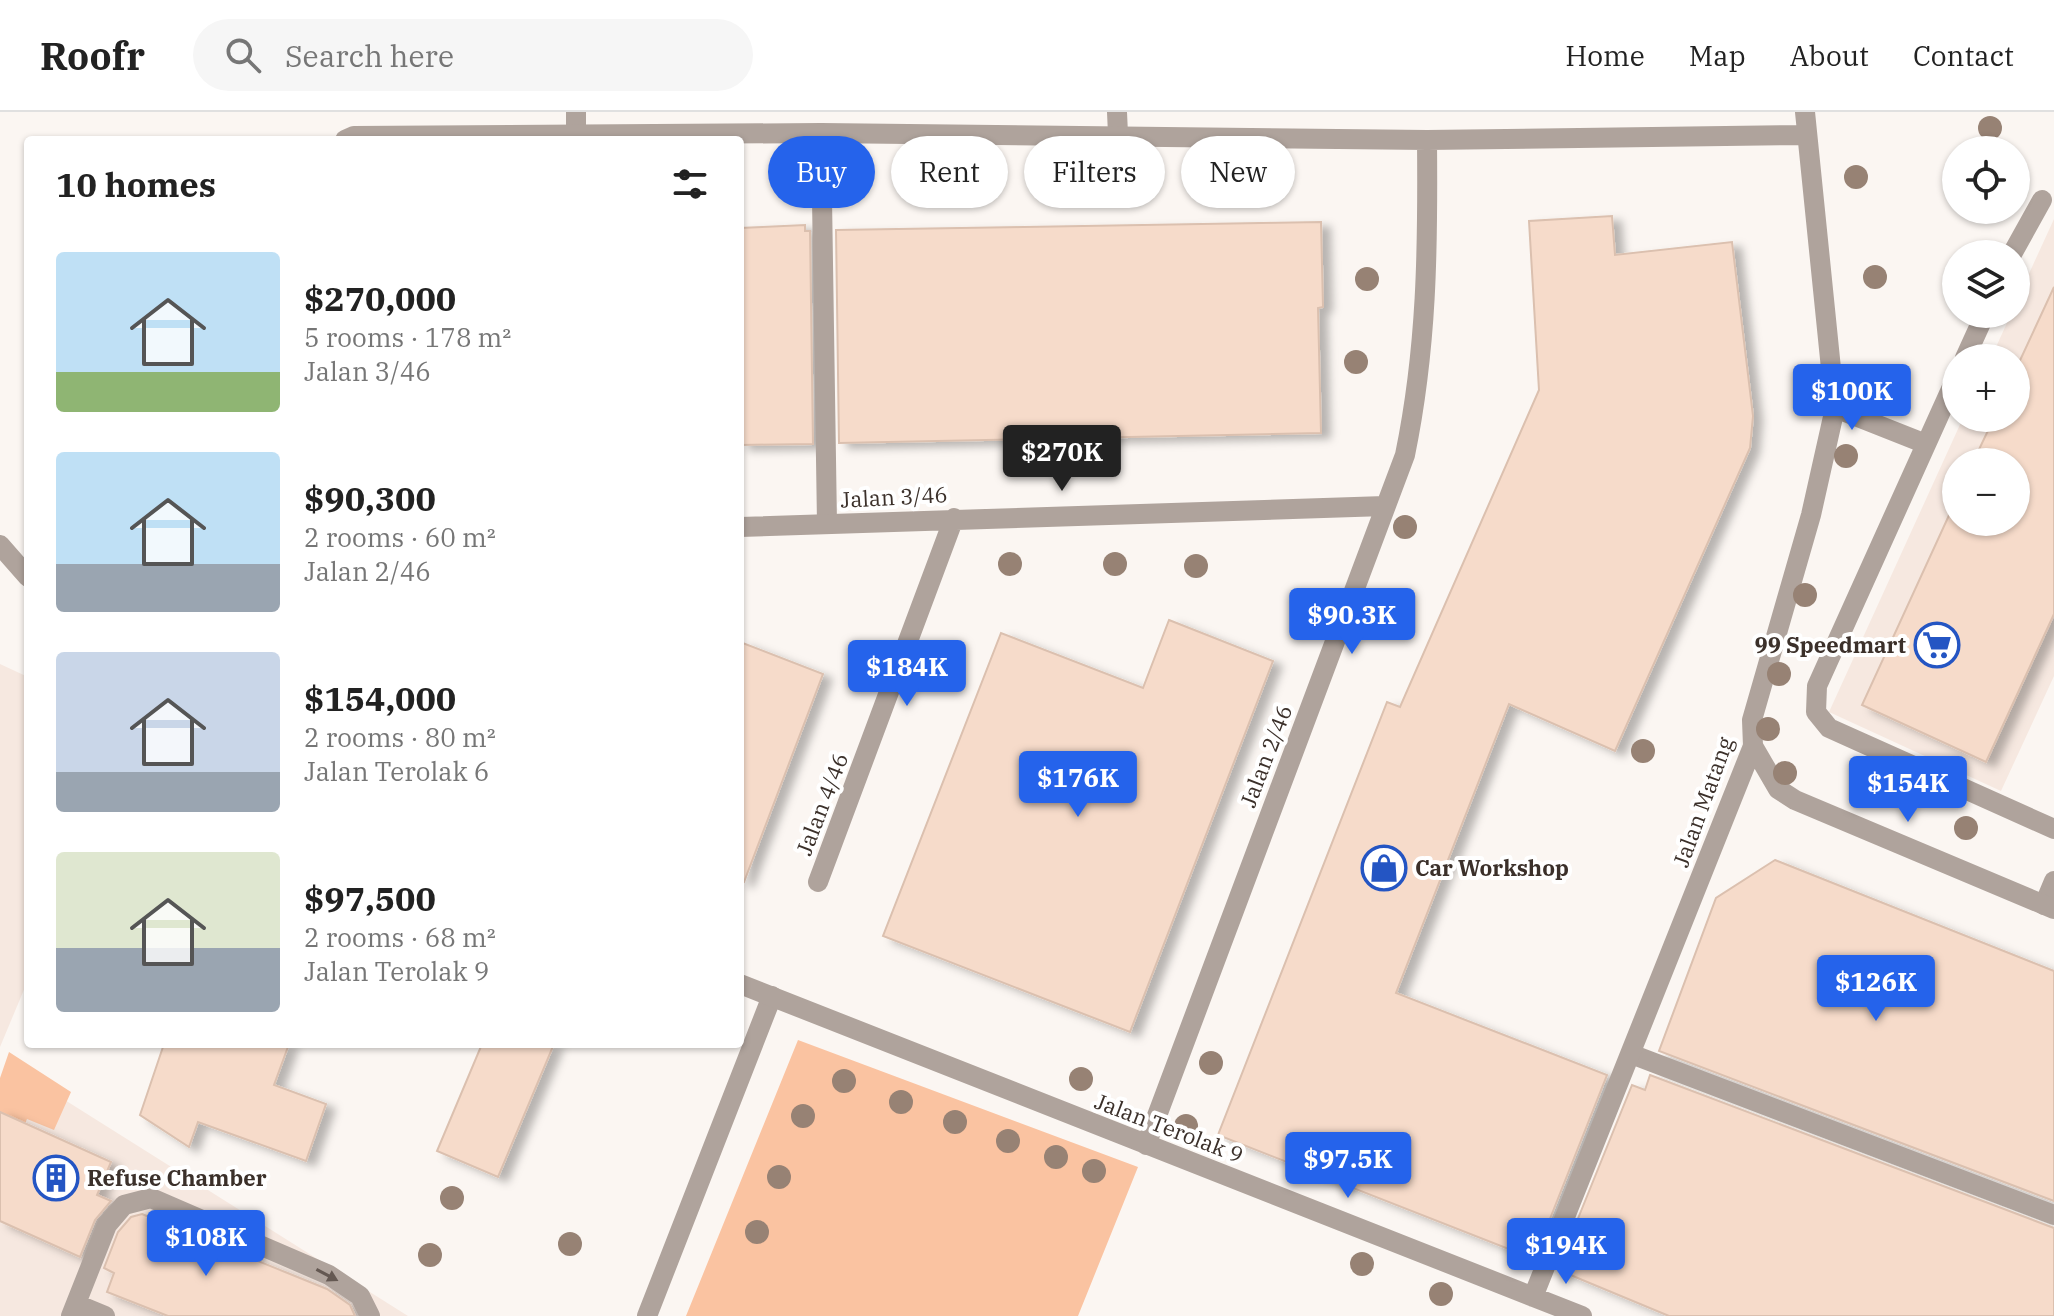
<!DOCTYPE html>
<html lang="en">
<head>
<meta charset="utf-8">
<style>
  body { margin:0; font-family:"IBM Plex Serif",serif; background:#f6f6f6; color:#222; height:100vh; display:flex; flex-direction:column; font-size:30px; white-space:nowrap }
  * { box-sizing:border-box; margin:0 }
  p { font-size:26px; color:#767676 }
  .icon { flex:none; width:44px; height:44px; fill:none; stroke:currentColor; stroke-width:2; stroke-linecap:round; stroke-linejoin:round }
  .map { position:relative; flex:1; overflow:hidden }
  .drawer { position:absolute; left:24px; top:24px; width:720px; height:912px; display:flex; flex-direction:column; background:#fff; border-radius:8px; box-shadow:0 2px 6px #0004 }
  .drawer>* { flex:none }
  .banner { position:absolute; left:768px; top:24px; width:760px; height:72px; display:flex; gap:16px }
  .buttons { position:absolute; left:1942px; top:24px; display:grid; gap:16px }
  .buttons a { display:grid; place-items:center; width:88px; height:88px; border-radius:50%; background:#fff; box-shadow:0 2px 6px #0004; font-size:40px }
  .price { position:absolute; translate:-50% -68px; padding:0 18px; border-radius:8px; background:#2563eb; color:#fff; font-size:26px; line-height:52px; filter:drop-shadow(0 2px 4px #0008) }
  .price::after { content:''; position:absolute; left:50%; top:48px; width:24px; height:18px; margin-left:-12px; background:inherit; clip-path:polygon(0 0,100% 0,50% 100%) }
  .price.current { background:#222; color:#fff }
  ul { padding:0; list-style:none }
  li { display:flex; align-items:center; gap:24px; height:200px; padding:0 32px }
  li span { display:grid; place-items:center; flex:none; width:224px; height:160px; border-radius:8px; color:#555 }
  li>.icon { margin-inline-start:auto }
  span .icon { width:96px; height:96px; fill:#fffc; stroke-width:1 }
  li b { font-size:34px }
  h2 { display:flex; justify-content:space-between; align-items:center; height:96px; padding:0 32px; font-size:34px }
  .tag { padding:0 28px; border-radius:36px; background:#fff; box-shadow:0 2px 6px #0004; font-size:28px; line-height:72px }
  .tag.current { background:#2563eb; color:#fff }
  header { display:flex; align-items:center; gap:48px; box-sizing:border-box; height:112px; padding:0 40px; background:#fff; border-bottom:2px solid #e0e0e0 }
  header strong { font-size:38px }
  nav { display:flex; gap:44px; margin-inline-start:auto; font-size:28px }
  .search { width:560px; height:72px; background:#f6f6f6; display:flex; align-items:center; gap:20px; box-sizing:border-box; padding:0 28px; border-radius:44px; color:#767676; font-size:30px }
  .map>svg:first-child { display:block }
  .built { fill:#f6e8e0; fill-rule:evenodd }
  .green { fill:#fac3a1 }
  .building { fill:#f6dbca; stroke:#dbc0af; stroke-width:2; filter:url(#shadow) }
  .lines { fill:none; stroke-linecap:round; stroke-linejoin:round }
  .service { stroke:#afa39c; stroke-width:20 }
  .minor { stroke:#afa39c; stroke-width:20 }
  .tree { fill:#978274 }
  .oneway { fill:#645852 }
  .labels { text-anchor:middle; stroke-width:8; stroke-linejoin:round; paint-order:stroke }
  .street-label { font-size:22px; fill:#3b302a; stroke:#fff }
  .poi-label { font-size:22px; font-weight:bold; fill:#3b302a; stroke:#fff; text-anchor:start }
</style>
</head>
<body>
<header>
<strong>Roofr</strong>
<div class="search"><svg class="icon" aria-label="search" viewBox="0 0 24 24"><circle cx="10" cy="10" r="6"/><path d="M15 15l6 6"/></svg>Search here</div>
<nav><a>Home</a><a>Map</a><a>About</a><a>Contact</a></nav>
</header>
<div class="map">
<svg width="2054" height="1204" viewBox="0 0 2054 1204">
  <defs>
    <filter id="shadow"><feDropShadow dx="9" dy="5" stdDeviation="4" flood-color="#0004"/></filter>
  </defs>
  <rect width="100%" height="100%" fill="#fbf6f2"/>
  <path class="built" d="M2054 107V564L2001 679 1829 600 1963 306H2016V246H1991L2011 202H2016V190ZM1956 350H2016V410H1956Z
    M0 552 28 565V868L0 935Z
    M14 956 408 1204H0V995Z"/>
  <path class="green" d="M798 928 1138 1055 1078 1204H686Z
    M9 940 71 980 54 1018 27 1007 0 1066V966Z"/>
  <path class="building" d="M1612 104 1615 143 1732 130 1753 304 1750 336 1615 639 1509 592 1396 881 1607 963 1534 1147 1218 1023 1387 590 1400 595 1539 278 1529 109Z
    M1321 110 1323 195 1318 196 1321 321 839 331 836 118Z
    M805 113V119H810L813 332 740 333V116Z
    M2054 175V502L1986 650 1862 593 1956 388V410H2016V350H1973L1994 306H2016V257Z
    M1169 508 1273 549 1130 920 883 824 1001 521 1143 576Z
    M740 530 823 562 744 770 740 769Z
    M1775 748 2054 859V1089L1659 939 1716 786Z
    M164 932H289L274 973 326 992 306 1049 198 1010 189 1035 140 1003Z
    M482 932H554L498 1065 437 1039Z
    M1650 963 2054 1116V1204H1669L1568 1162 1558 1156 1632 973 1645 978Z
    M0 1000 111 1050 97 1083 111 1089 95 1108 80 1145 0 1109Z
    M142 1102 327 1177 350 1193 355 1204H168L107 1180 114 1161 104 1156 118 1120 131 1105Z"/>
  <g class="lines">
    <path class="service" d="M576 0V28
      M1117 0 1118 22
      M821 21 827 412
      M2012 142 2042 88
      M1965 246 1985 202
      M1956 266 1817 574 1816 600 1829 616 2054 717
      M1835 296 1926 332
      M0 433 28 465
      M2044 793 2054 769
      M1631 942 2054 1103
      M76 1192 105 1204
      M71 1204 107 1113 124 1093 151 1086 329 1163 360 1184 370 1204
      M647 1204 772 884"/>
    <path class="minor" d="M345 28 354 24 821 21 1427 28 1806 23
      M740 415 1385 394
      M1753 634 1778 677 1795 688 2054 797
      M818 770 954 406
      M740 872 1582 1204
      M1146 1033 1405 343C1427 236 1428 137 1427 28
      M1533 1185 1753 634 1752 608 1811 403 1835 296 1805 0"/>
  </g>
  <g class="tree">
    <circle cx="1990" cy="16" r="12"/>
    <circle cx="1856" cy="65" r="12"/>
    <circle cx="1875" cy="165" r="12"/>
    <circle cx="1367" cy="167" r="12"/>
    <circle cx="1356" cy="250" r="12"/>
    <circle cx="1846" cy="344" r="12"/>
    <circle cx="1405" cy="415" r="12"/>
    <circle cx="1010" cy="452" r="12"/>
    <circle cx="1115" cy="452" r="12"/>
    <circle cx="1196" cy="454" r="12"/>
    <circle cx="1805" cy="483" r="12"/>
    <circle cx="1779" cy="562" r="12"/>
    <circle cx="1768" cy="617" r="12"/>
    <circle cx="1643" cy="639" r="12"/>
    <circle cx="1785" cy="661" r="12"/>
    <circle cx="1966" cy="716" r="12"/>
    <circle cx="1211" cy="951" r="12"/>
    <circle cx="1081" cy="967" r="12"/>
    <circle cx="844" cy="969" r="12"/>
    <circle cx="901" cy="990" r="12"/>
    <circle cx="803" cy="1004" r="12"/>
    <circle cx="955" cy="1010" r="12"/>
    <circle cx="1186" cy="1014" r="12"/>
    <circle cx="1008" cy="1029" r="12"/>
    <circle cx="1056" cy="1045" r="12"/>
    <circle cx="1094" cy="1059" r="12"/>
    <circle cx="779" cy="1065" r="12"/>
    <circle cx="452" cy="1086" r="12"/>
    <circle cx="757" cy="1120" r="12"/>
    <circle cx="570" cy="1132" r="12"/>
    <circle cx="430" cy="1143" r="12"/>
    <circle cx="1362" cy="1152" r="12"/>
    <circle cx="1441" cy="1182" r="12"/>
  </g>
  <defs><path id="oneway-solid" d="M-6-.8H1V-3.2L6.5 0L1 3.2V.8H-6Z" transform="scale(2)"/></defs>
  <use class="oneway" href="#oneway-solid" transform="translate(327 1163) rotate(28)"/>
  <defs>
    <g id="supermarket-ring" transform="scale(2.3)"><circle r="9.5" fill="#fff" stroke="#2455c3" stroke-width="1.5"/><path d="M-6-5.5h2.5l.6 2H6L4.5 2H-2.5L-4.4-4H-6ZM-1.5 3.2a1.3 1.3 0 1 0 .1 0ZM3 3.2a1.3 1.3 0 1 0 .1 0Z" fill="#2455c3"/></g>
    <g id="shop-ring" transform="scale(2.3)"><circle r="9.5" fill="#fff" stroke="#2455c3" stroke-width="1.5"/><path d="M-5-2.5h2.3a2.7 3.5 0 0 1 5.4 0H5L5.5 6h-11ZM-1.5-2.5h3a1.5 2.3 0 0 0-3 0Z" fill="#2455c3"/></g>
    <g id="building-ring" transform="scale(2.3)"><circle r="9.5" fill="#fff" stroke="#2455c3" stroke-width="1.5"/><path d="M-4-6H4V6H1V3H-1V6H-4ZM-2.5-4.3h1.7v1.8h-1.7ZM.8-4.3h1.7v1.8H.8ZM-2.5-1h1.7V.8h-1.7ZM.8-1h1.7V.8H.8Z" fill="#2455c3"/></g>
  </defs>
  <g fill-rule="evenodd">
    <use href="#supermarket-ring" x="1937" y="533"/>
    <use href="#shop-ring" x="1384" y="756"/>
    <use href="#building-ring" x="56" y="1066"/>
  </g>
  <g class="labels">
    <g class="street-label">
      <text transform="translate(894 385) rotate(-3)" y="8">Jalan 3/46</text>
      <text transform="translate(1266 644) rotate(-69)" y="8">Jalan 2/46</text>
      <text transform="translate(1703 690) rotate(-70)" y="8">Jalan Matang</text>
      <text transform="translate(822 692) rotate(-69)" y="8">Jalan 4/46</text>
      <text transform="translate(1169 1016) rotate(21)" y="8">Jalan Terolak 9</text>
    </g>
    <g class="poi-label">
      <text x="1906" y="541" text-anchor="end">99 Speedmart</text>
      <text x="1415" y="764">Car Workshop</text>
      <text x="87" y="1074">Refuse Chamber</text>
    </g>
  </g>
</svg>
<div class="buttons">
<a><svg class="icon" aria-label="locate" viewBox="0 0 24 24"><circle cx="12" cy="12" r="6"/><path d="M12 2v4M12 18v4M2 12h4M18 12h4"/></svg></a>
<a><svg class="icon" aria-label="layers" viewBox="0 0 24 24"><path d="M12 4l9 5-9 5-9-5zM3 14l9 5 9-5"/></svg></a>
<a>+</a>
<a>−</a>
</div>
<b class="price" style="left:1852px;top:320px">$100K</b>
<b class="price current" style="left:1062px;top:381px">$270K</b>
<b class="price" style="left:1352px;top:544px">$90.3K</b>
<b class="price" style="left:907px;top:596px">$184K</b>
<b class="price" style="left:1078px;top:707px">$176K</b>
<b class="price" style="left:1908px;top:712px">$154K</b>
<b class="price" style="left:1876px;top:911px">$126K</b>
<b class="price" style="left:1348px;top:1088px">$97.5K</b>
<b class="price" style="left:206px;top:1166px">$108K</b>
<b class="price" style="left:1566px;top:1174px">$194K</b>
<div class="banner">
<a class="tag current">Buy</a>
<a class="tag">Rent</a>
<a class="tag">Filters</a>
<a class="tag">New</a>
</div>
<section class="drawer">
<h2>10 homes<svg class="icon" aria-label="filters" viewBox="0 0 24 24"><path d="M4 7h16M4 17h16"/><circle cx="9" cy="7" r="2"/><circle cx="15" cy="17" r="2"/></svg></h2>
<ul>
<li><span style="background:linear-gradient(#bfe0f5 75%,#8fb573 0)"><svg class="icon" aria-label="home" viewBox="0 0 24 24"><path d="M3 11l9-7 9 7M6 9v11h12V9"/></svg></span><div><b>$270,000</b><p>5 rooms · 178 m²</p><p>Jalan 3/46</p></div></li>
<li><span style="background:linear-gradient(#bfe0f5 70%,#9aa5b1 0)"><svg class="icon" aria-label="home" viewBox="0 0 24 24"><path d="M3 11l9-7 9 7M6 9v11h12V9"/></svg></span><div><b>$90,300</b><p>2 rooms · 60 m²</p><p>Jalan 2/46</p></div></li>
<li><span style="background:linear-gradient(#c9d6e8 75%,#9aa5b1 0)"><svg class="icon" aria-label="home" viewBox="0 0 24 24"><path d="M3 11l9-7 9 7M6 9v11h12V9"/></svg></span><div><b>$154,000</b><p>2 rooms · 80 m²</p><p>Jalan Terolak 6</p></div></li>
<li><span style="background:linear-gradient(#dfe7d0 60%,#9aa5b1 0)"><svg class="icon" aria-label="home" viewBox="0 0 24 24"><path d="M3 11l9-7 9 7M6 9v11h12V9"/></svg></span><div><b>$97,500</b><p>2 rooms · 68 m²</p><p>Jalan Terolak 9</p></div></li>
</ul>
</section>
</div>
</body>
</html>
